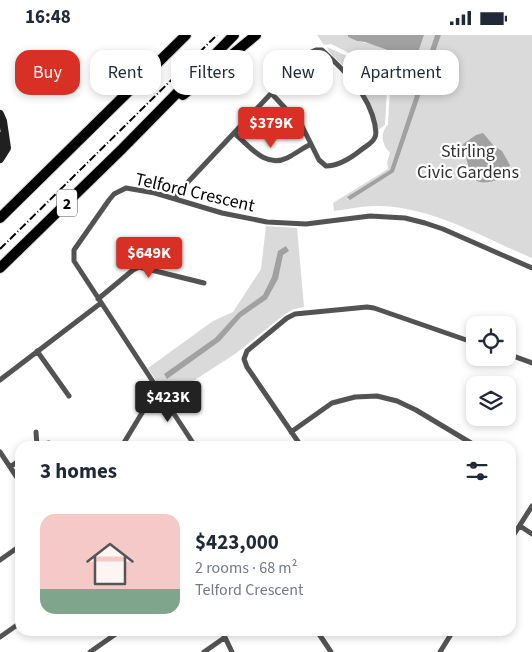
<!DOCTYPE html>
<html lang="en">
<head>
<meta charset="utf-8">
<style>
  body { margin:0; font-family:"Source Sans 3",sans-serif; background:#f2f2f3; color:#1f2937; height:100vh; display:flex; flex-direction:column; font-size:19px; white-space:nowrap }
  * { box-sizing:border-box; margin:0 }
  p { font-size:16px; color:#747a83 }
  .icon { flex:none; width:28px; height:28px; fill:none; stroke:currentColor; stroke-width:2; stroke-linecap:round; stroke-linejoin:round }
  .map { position:relative; flex:1; overflow:hidden }
  .sheet { position:absolute; left:15px; top:406px; width:501px; height:195px; display:flex; flex-direction:column; background:#fff; border-radius:15px; box-shadow:0 2px 8px #0003 }
  .sheet>* { flex:none }
  .hud { position:absolute; left:15px; top:15px; width:502px; height:45px; display:flex; gap:10px }
  .controls { position:absolute; left:466px; top:281px; display:grid; gap:10px }
  .controls a { display:grid; place-items:center; width:50px; height:50px; border-radius:10px; background:#fff; box-shadow:0 2px 8px #0003; font-size:25px }
  .price { position:absolute; translate:-50% -42px; padding:0 11px; border-radius:5px; background:#d93025; color:#fff; font-size:16px; line-height:32px; filter:drop-shadow(0 1px 2px #0008) }
  .price::after { content:''; position:absolute; left:50%; top:30px; width:15px; height:11px; margin-left:-8px; background:inherit; clip-path:polygon(0 0,100% 0,50% 100%) }
  .price.on { background:#222; color:#fff }
  ul { padding:0; list-style:none }
  li { display:flex; align-items:center; gap:15px; height:125px; padding:0 25px }
  li span { display:grid; place-items:center; flex:none; width:140px; height:100px; border-radius:15px; color:#555 }
  li>.icon { margin-inline-start:auto }
  span .icon { width:60px; height:60px; fill:#fffc; stroke-width:1 }
  li b { font-size:21px }
  h2 { display:flex; justify-content:space-between; align-items:center; height:60px; padding:0 25px; font-size:21px }
  .chip { padding:0 18px; border-radius:15px; background:#fff; box-shadow:0 2px 8px #0003; font-size:18px; line-height:45px }
  .chip.on { background:#d93025; color:#fff }
  .status { display:flex; justify-content:space-between; align-items:center; height:35px; padding:0 25px; background:#fff; direction:ltr }
  .status svg { height:14px; fill:currentColor }
  .map>svg:first-child { display:block }
  .green { fill:#dadada }
  .water { fill:#a1a1a1 }
  .lines { fill:none; stroke-linecap:round; stroke-linejoin:round }
  .motorway-casing { stroke:#dbdbdb; stroke-width:12 }
  .minor { stroke:#535353; stroke-width:5 }
  .secondary { stroke:#202020; stroke-width:8 }
  .motorway { stroke:#000; stroke-width:10 }
  .rail { stroke:#000; stroke-width:2; stroke-dasharray:8 2.5 1 2.5; stroke-linecap:butt }
  .labels { text-anchor:middle; stroke-width:4.5; stroke-linejoin:round; paint-order:stroke }
  .shield { fill:#fff; stroke:#4c4c4c; stroke-width:1 }
  .shield-label { font-size:16px; font-weight:bold; fill:#000 }
  .park-label { font-size:18px; fill:#313131; stroke:#fff }
  .street-label { font-size:18px; fill:#000; stroke:#fff }
</style>
</head>
<body>
<div class="status"><b>16:48</b><svg viewBox="0 0 49 12"><path d="M0 12V9h3v3zM5 12V6h3v6zM10 12V3h3v9zM15 12V0h3v12zM26 1h20v11H26zM47 4h2v5h-2z"/></svg></div>
<div class="map">
<svg width="532" height="617" viewBox="0 0 532 617">
  <rect width="100%" height="100%" fill="#fff"/>
  <path class="green" d="M317 0H348V2L357 6 418 18 424 0H435L390 135 348 162 394 137 441 0H532V223C478 201 422 165 361 172 352 173 343 175 334 176L333 168 388 134 387 127 390 118C381 109 380 98 388 89L391 37 386 31 378 27 357 22 331 9 324 10Z
    M327 12 356 25 377 30 384 33 388 38 385 90 378 95C374 72 363 53 348 35 341 27 331 22 327 12Z
    M266 191 297 193 304 272 294 274 285 279 235 319 167 363 148 333 213 286 233 277 261 234Z"/>
  <path class="water" d="M348 0H424L418 18 405 21 365 7 357 6 348 2Z
    M435 0H441L394 137 350 165 347 162 390 135Z
    M483 98 494 111 502 116 510 130 502 143C464 158 472 132 462 110L476 100Z
    M286 211 289 216 283 220 278 244 267 264 241 282 220 306 167 344 164 339 215 303 238 278 263 260 272 242 278 216Z"/>
  <g class="lines">
    <g class="motorway-casing">
      <path id="motorway" d="M183 60 256 0
        M0 183 186 0
        M0 233 122 114 234 0"/>
    </g>
    <path class="minor" d="M234 98C249 110 265 134 287 123 295 119 303 113 311 109
      M176 164 178 159 188 147 309 18 316 15H322C345 36 369 59 375 90 375 94 377 98 375 102 373 108 366 111 361 115 351 123 339 131 326 131L319 125 302 91 271 58
      M98 264 133 235 139 232 204 248
      M37 316 69 361
      M508 319 532 328
      M0 345 101 268
      M36 397 37 411
      M291 397 332 368 355 362 377 361 397 366 416 375 476 411
      M36 411 49 408
      M122 411 157 353
      M195 411 74 226V215L109 165 114 159 126 153 155 158 222 178 267 187 306 189 370 181 405 183 425 188 443 194 532 233
      M301 411 247 332 244 324 247 316 287 283 295 279 367 272 374 273 475 308
      M0 417 20 447
      M10 432 20 425
      M520 491 532 499
      M511 504 532 471
      M0 525 20 511
      M222 596 232 617
      M317 596 331 617
      M0 602 20 588
      M90 617 120 596
      M204 617 224 603
      M440 617 453 596"/>
    <path class="secondary" d="M0 79 3 86 7 113 0 124
      M0 101V113"/>
    <use href="#motorway" class="motorway"/>
    <path class="rail" d="M0 214 217 0"/>
  </g>
  <g class="labels">
    <rect class="shield" x="57" y="154.5" width="20" height="27" rx="4"/>
    <g class="shield-label">
      <text x="67" y="174">2</text>
    </g>
    <g class="park-label">
      <text x="468" y="122">Stirling<tspan x="468" dy="21">Civic Gardens</tspan></text>
    </g>
    <g class="street-label">
      <text transform="translate(195 157) rotate(13)" y="6">Telford Crescent</text>
    </g>
  </g>
</svg>
<div class="controls">
<a><svg class="icon" aria-label="locate" viewBox="0 0 24 24"><circle cx="12" cy="12" r="6"/><path d="M12 2v4M12 18v4M2 12h4M18 12h4"/></svg></a>
<a><svg class="icon" aria-label="layers" viewBox="0 0 24 24"><path d="M12 4l9 5-9 5-9-5zM3 14l9 5 9-5"/></svg></a>
</div>
<b class="price" style="left:271px;top:114px">$379K</b>
<b class="price" style="left:149px;top:244px">$649K</b>
<b class="price on" style="left:168px;top:388px">$423K</b>
<div class="hud">
<a class="chip on">Buy</a>
<a class="chip">Rent</a>
<a class="chip">Filters</a>
<a class="chip">New</a>
<a class="chip">Apartment</a>
</div>
<section class="sheet">
<h2>3 homes<svg class="icon" aria-label="filters" viewBox="0 0 24 24"><path d="M4 7h16M4 17h16"/><circle cx="9" cy="7" r="2"/><circle cx="15" cy="17" r="2"/></svg></h2>
<ul>
<li><span style="background:linear-gradient(#f6c9c9 75%,#7fa58c 0)"><svg class="icon" aria-label="home" viewBox="0 0 24 24"><path d="M3 11l9-7 9 7M6 9v11h12V9"/></svg></span><div><b>$423,000</b><p>2 rooms · 68 m²</p><p>Telford Crescent</p></div></li>
</ul>
</section>
</div>
</body>
</html>
